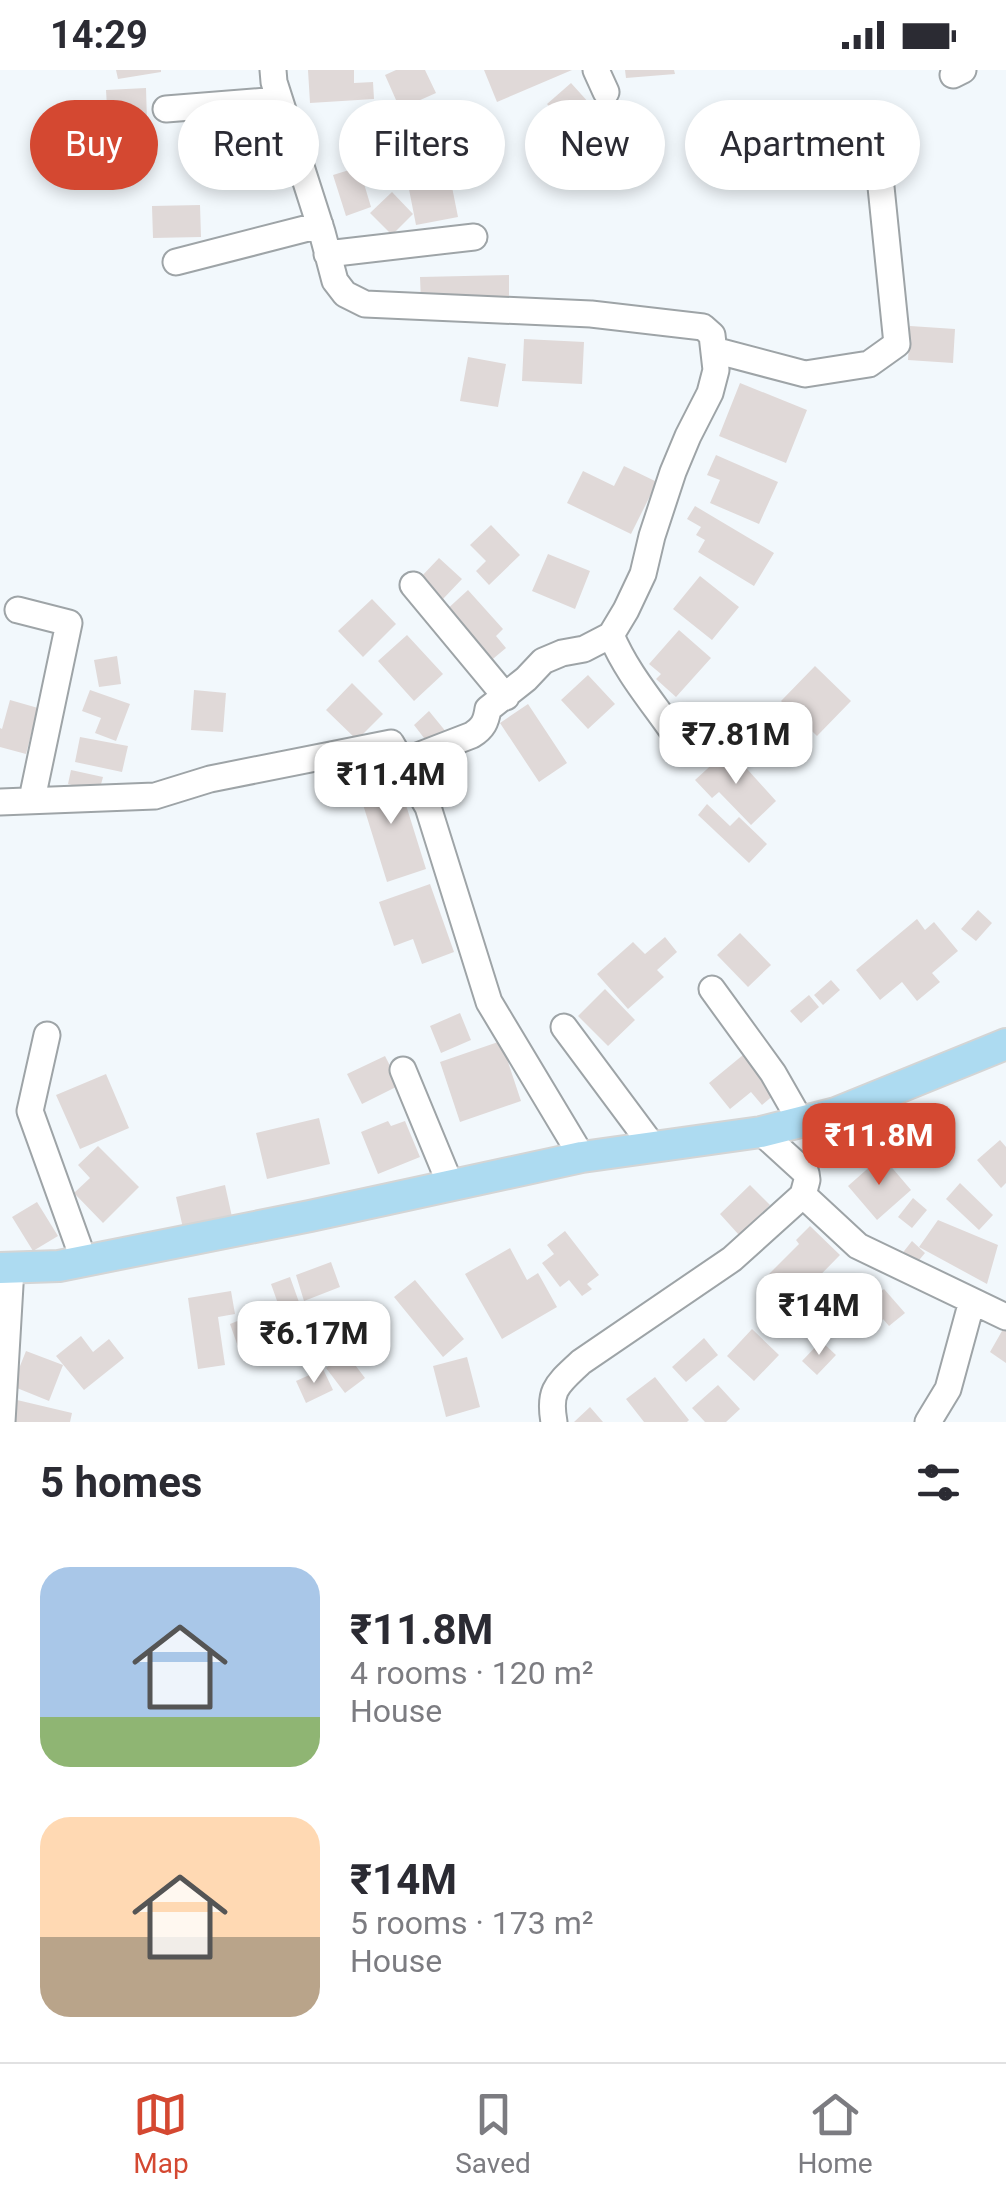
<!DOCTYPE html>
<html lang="en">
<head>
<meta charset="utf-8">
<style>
  body { margin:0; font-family:Roboto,sans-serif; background:#f7f7f7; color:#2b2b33; height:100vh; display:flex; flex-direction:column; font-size:38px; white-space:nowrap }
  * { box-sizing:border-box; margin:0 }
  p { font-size:32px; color:#7c7c81 }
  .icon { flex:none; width:55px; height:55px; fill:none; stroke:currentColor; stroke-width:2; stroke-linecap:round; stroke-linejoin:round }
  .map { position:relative; height:1352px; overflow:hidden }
  .drawer { display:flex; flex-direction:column; background:#fff; flex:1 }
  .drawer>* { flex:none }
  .guide { position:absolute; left:30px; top:30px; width:948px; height:90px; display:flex; gap:20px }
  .price { position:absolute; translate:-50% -85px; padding:0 22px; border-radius:20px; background:#fff; color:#222; font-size:32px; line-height:65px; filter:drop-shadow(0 2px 5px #0008) }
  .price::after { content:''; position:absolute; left:50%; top:60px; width:30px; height:22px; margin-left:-15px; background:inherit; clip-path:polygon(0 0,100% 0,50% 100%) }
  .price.on { background:#d44831; color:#fff }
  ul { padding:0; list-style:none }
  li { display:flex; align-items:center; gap:30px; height:250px; padding:0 40px }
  li span { display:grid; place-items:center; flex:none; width:280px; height:200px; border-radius:30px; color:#555 }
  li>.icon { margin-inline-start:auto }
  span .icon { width:120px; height:120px; fill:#fffc; stroke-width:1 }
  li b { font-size:42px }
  h2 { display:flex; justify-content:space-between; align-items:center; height:120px; padding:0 40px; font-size:42px }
  .pill { padding:0 35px; border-radius:45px; background:#fff; box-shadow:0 5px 15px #0003; font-size:35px; line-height:90px }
  .pill.on { background:#d44831; color:#fff }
  .status { display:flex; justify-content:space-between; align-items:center; height:70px; padding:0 50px; background:#fff; direction:ltr }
  .status svg { height:28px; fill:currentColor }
  .tabs { display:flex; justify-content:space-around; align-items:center; height:140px; border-top:2px solid #e1e1e2; background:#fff; font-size:28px; color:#7c7c81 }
  .tabs a { display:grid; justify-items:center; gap:5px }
  .tabs .on { color:#d44831 }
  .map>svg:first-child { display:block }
  .building { fill:#e0d9d8 }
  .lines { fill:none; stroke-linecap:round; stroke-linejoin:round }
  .minor-casing { stroke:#9ea4a7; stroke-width:29 }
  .major-casing { stroke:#d4d5d5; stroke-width:34 }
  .minor { stroke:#fff; stroke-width:25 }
  .major { stroke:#addbf1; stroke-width:30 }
</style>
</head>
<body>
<div class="status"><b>14:29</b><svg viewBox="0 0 49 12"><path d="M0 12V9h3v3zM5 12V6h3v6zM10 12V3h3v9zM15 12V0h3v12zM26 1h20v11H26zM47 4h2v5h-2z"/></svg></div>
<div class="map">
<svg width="1006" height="1352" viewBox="0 0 1006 1352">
  <rect width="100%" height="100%" fill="#f2f8fc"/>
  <path class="building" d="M116 0H161V2L118 9Z
    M308 0H354V13L373 12 374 29 310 33Z
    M396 0H425L436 23 400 39 385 5Z
    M484 0H572L497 32Z
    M625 0H674L675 4 626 8Z
    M571 13 599 44 575 65 547 34Z
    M146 18 147 51 108 53 106 20Z
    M226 64 271 66 270 95 225 93Z
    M359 97 371 137 346 146 333 105Z
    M431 99 435 120 452 117 458 147 416 155 406 104Z
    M392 122 413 144 392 165 370 143Z
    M200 135 201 167 153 168 152 136Z
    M509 205V230L421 232 420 207Z
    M910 256 955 259 953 293 908 290Z
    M524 269 584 272 582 314 522 311Z
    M468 287 506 294 498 337 460 331Z
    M740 313 807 340 786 393 719 366Z
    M716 385 778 412 759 454 710 433 720 410 707 405Z
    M624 396 657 412 631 464 567 433 583 401 614 416Z
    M695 436 774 483 754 516 698 482 705 470 696 465 701 457 687 449Z
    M491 455 520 485 489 515 476 501 486 491 470 475Z
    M548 484 590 501 575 539 532 521Z
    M439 488 462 509 443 529 420 508Z
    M700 506 739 537 712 570 673 539Z
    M468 520 503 559 496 566 506 578 488 593 444 542Z
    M372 529 396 554 363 587 338 561Z
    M679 560 711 588 676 627 656 609 661 604 649 594Z
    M407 565 443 604 414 631 378 591Z
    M117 586 121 614 99 617 94 590Z
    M815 596 851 631 817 666 781 631Z
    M588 605 615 634 588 659 561 630Z
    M352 613 383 644 357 670 326 640Z
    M90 620 130 634 116 671 95 663 101 648 82 641Z
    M194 620 226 623 223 662 191 660Z
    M10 630 38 638 26 684 0 677V658L2 659Z
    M528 634 567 693 539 712 500 653Z
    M429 641 447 663 431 677 414 655Z
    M80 667 128 676 122 702 75 692Z
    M729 679 776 731 751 755 719 722 712 728 695 710Z
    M71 700 103 707 99 722 68 714Z
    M396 703 426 799 387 812 357 715Z
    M707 734 730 756 739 747 767 774 749 793 698 745Z
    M430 814 454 882 422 894 413 869 394 876 379 832Z
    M978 840 992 853 976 871 961 859Z
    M917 849 925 860 934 852 958 881 932 903 940 912 917 931 902 912 880 930 856 900Z
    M740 863 771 895 748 917 717 885Z
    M665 867 677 882 657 900 664 907 628 939 597 904 633 872 645 884Z
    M831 910 840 920 823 935 814 925Z
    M605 919 635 950 608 976 578 946Z
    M809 925 819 937 801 953 790 941Z
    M460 943 471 970 441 983 430 956Z
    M501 971 521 1031 460 1052 440 992Z
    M743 985 775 1024 762 1035 751 1022 730 1039 709 1013Z
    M385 986 400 1015 362 1034 347 1004Z
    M106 1004 129 1058 80 1079 56 1025Z
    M319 1048 330 1094 267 1109 256 1063Z
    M388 1051 391 1056 405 1051 420 1087 378 1104 361 1062Z
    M1000 1070 1006 1077V1113L1001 1118 977 1090Z
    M98 1076 139 1117 103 1153 74 1123 90 1108 78 1095Z
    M882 1086 911 1120 877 1150 848 1116Z
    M960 1113 993 1145 979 1160 946 1129Z
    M225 1115 234 1156 185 1167 176 1127Z
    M750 1115 770 1135 739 1165 720 1144Z
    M913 1128 927 1140 912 1158 898 1147Z
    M37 1132 58 1166 33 1181 12 1147Z
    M938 1150 998 1175 987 1214 919 1177Z
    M810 1156 840 1185 788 1238 761 1212 799 1174 796 1170Z
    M565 1161 599 1205 587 1214 592 1219 582 1226 569 1210 560 1217 542 1193 554 1184 547 1175Z
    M912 1171 925 1183 910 1201 897 1190Z
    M510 1178 527 1210 538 1203 557 1237 502 1269 465 1204Z
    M331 1192 340 1217 304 1231 296 1205Z
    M290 1207 300 1235 281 1242 271 1214Z
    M415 1210 464 1269 443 1287 394 1227Z
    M884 1219 905 1243 889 1256 883 1249 867 1263 849 1241 865 1226 870 1231Z
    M231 1221 235 1244 218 1247 225 1295 198 1299 188 1228Z
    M260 1242 271 1274 241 1285 230 1254Z
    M1006 1254V1293L990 1282Z
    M752 1259 779 1285 754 1311 727 1286Z
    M81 1266 93 1282 109 1269 124 1288 84 1320 56 1286Z
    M704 1268 718 1285 686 1312 672 1297Z
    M821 1271 836 1285 817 1305 802 1291Z
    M26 1281 63 1295 49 1331 12 1316Z
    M346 1283 365 1308 345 1323 326 1298Z
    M467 1287 480 1337 446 1347 433 1296Z
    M323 1299 333 1320 306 1333 296 1311Z
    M655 1307 689 1350 687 1352H644L626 1329Z
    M718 1315 740 1339 726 1352H705L692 1338Z
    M17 1330 72 1343 70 1352H12Z
    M590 1337 603 1352H574Z"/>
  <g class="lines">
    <g class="minor-casing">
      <path id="minor" d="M273 0 274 12 322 162 335 211 345 224 365 234 591 244 703 257 712 265 716 300 710 323 688 366 673 402 652 466 643 504 626 540 611 565 584 579 562 583 543 591 526 609 488 639C486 652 483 658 472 665L402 692
        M596 0 606 22
        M953 5 963 0
        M166 39 279 30
        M327 184 474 167
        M176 192 320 155
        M714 280 805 304 869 294 897 274 874 48
        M413 515 506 627
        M18 540 69 553 32 729
        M611 565C628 606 658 638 682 675
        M0 732 155 726 210 709 391 673 428 737 489 932 582 1087
        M712 919 773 1003 801 1052
        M564 957 654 1078
        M47 965 30 1041 84 1191
        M403 1000 451 1116
        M803 1125 858 1176 1006 1247
        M2 1352 11 1198
        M554 1352C548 1319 558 1314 581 1292L732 1189 803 1125 807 1110 806 1103 761 1062
        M928 1352 948 1319 972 1231"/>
    </g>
    <g class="major-casing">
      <path id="major" d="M0 1198 59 1196 310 1146 582 1087 761 1062 836 1043 1006 974"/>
    </g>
    <use href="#minor" class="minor"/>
    <use href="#major" class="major"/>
  </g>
</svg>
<b class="price" style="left:736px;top:717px">₹7.81M</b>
<b class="price" style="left:391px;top:757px">₹11.4M</b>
<b class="price on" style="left:879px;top:1118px">₹11.8M</b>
<b class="price" style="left:819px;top:1288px">₹14M</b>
<b class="price" style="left:314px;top:1316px">₹6.17M</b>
<div class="guide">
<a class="pill on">Buy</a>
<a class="pill">Rent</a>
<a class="pill">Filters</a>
<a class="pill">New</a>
<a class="pill">Apartment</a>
</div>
</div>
<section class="drawer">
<h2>5 homes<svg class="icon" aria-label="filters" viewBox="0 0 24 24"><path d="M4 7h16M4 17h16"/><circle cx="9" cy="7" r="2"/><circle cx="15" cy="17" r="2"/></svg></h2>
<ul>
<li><span style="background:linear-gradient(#a9c7e8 75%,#8fb573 0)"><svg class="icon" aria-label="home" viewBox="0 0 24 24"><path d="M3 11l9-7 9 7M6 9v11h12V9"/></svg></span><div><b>₹11.8M</b><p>4 rooms · 120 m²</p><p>House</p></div></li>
<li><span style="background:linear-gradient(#ffd9b3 60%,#b9a48a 0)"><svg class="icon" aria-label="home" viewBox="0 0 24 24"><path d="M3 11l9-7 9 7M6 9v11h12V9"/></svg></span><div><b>₹14M</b><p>5 rooms · 173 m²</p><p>House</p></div></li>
</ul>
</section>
<nav class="tabs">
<a class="on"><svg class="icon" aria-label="map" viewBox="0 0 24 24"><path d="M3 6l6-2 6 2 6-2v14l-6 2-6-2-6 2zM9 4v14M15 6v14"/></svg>Map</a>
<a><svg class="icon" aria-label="saved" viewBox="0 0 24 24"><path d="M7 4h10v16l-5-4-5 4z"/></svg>Saved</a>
<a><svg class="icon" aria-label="home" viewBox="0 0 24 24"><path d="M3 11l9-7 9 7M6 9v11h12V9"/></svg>Home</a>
</nav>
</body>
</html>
